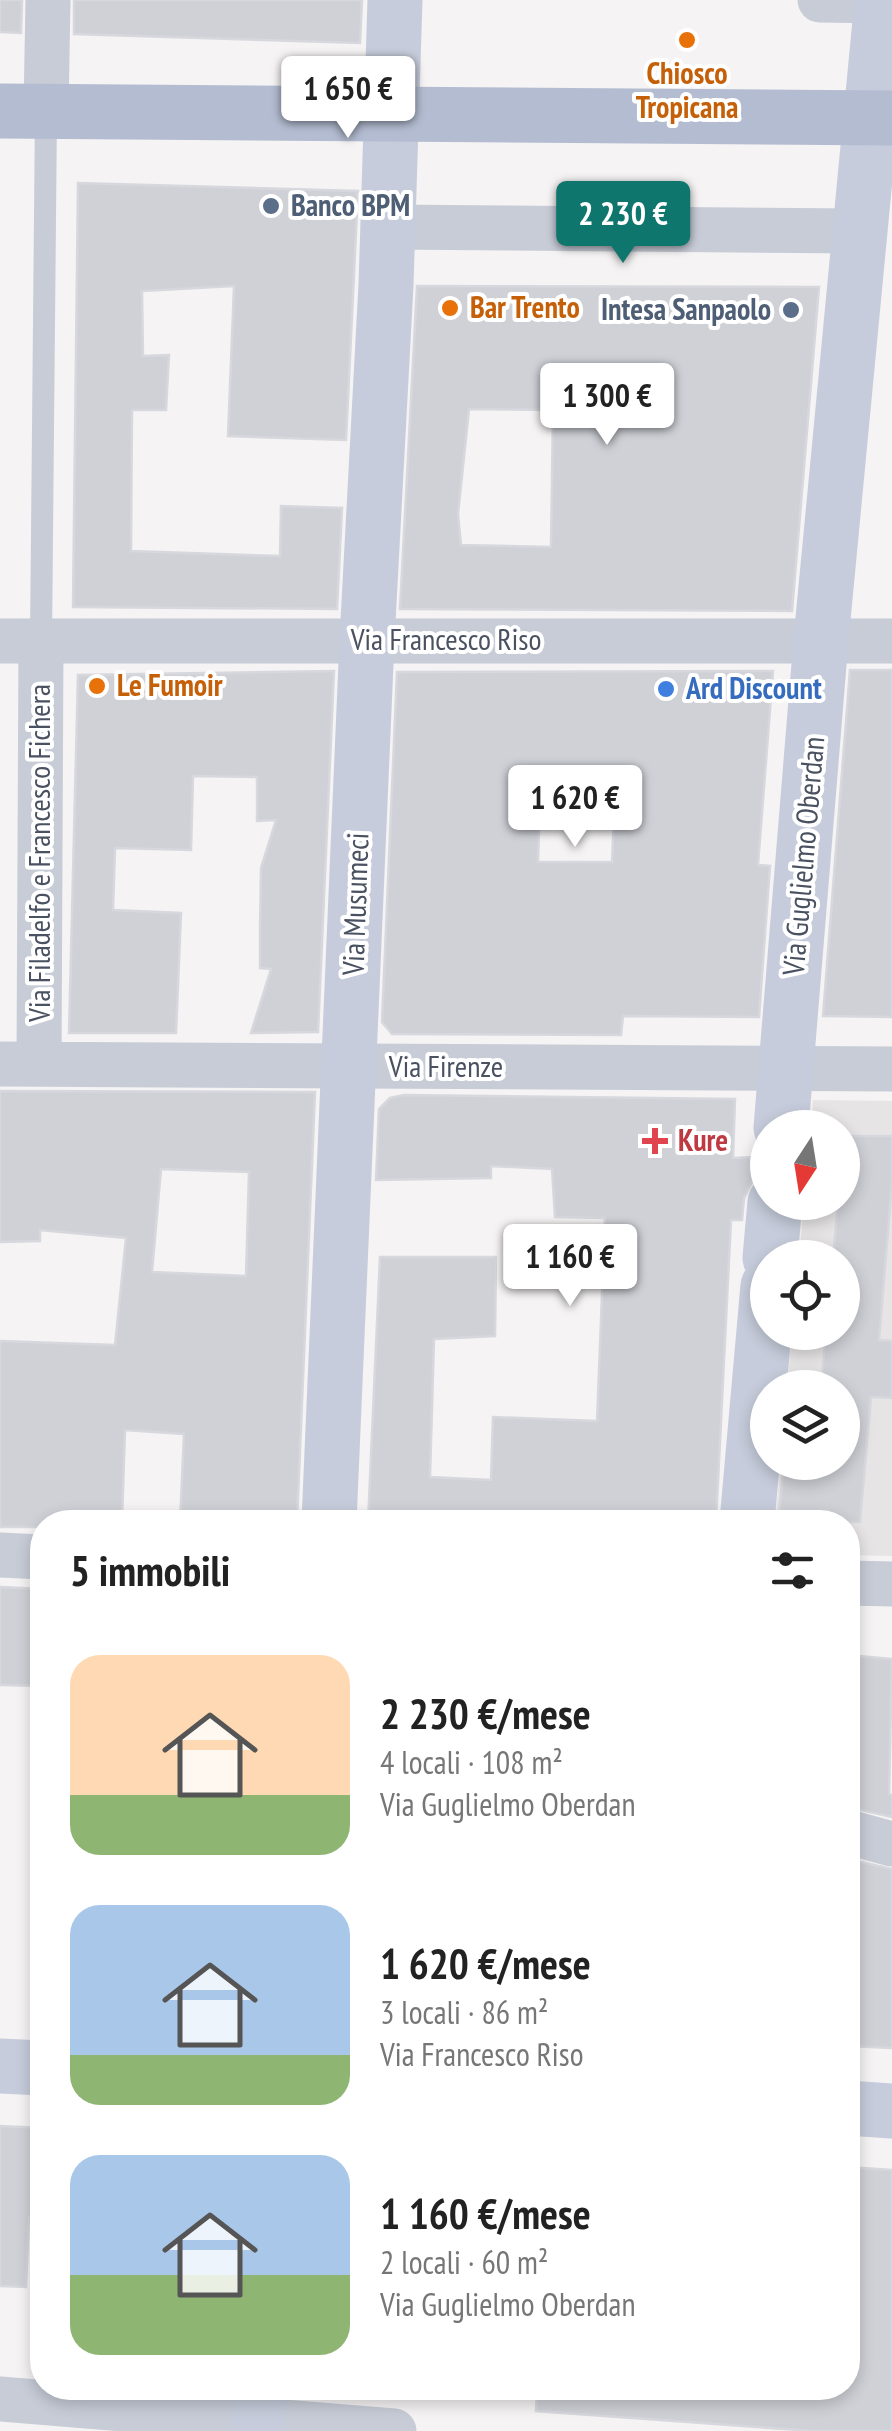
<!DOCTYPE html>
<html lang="it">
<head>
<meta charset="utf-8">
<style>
  body { margin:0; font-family:"PT Sans Narrow",sans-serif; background:#f6f6f6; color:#222; height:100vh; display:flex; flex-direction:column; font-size:38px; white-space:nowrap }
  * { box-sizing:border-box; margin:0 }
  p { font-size:32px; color:#767676 }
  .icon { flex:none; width:55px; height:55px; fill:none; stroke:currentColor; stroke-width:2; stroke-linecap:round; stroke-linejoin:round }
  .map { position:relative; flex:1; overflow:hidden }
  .panel { position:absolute; left:30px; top:1510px; width:830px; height:890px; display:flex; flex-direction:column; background:#fff; border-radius:40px; box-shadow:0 5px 15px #0003 }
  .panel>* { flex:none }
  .needle { width:65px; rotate:192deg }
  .tools { position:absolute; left:750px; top:1110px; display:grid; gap:20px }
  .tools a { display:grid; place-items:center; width:110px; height:110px; border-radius:50%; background:#fff; box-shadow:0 5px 15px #0003; font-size:50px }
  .price { position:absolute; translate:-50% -85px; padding:0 22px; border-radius:10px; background:#fff; color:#222; font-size:32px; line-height:65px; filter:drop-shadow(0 2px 5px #0008) }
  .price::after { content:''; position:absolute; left:50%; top:60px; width:30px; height:22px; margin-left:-15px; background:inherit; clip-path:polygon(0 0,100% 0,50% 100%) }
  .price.current { background:#0f766e; color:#fff }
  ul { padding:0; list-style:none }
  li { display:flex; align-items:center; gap:30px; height:250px; padding:0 40px }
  li span { display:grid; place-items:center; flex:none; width:280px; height:200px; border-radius:30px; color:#555 }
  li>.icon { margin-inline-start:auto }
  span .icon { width:120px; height:120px; fill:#fffc; stroke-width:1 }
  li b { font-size:42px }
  h2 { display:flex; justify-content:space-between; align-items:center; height:120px; padding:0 40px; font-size:42px }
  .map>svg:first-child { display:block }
  .education { fill:#e6e4e5 }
  .building { fill:#cfd1d7; stroke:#d7d8de; stroke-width:2.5; fill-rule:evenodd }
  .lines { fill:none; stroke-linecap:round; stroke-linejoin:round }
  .lane { stroke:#c7ccd7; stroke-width:22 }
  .street { stroke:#c7ccd7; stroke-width:45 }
  .secondary { stroke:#c6ccdb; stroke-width:55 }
  .primary { stroke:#b3bcd1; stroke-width:55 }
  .food-dot { fill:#e8710a; stroke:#fff; stroke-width:4 }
  .service-dot { fill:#5c6f8a; stroke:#fff; stroke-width:4 }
  .shop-dot { fill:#3f7fe0; stroke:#fff; stroke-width:4 }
  .health-dot { fill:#e0444e; stroke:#fff; stroke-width:4 }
  .labels { text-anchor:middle; stroke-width:8; stroke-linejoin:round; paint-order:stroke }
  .food-label { font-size:30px; font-weight:bold; fill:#c56008; stroke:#fff; text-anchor:start }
  .service-label { font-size:30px; font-weight:bold; fill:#4e5e75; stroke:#fff; text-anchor:start }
  .street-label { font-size:30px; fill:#4a5261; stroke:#fff }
  .shop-label { font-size:30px; font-weight:bold; fill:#366cbe; stroke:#fff; text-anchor:start }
  .health-label { font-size:30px; font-weight:bold; fill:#be3a42; stroke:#fff; text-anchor:start }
</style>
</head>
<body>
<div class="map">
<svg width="892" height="2431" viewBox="0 0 892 2431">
  <rect width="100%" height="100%" fill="#f5f3f3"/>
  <path class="education" d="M813 1100 892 1101V1556L848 1555V1522H775L781 1463 842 1462V1388L787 1387 792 1333 842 1332V1258L799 1257 804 1203 842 1202V1128L811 1127Z"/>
  <path class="building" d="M0 0H22L21 33 0 32Z
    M74 0H362L360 43 74 34Z
    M78 183 358 191 346 440 228 436 234 286 142 291 143 356 169 355 166 410H132L131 551 280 556 281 506 342 508 337 609 73 607Z
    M417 286 819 287 792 611 400 609ZM469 409 553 410 551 547 461 545 458 514Z
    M850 670H892V1017L823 1016Z
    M334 671 318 1032 251 1033 271 969 260 968V930L261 868 276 820 257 821V777L193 776 191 850 115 848 113 910 181 913 176 1033H69L78 675Z
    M773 671 758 865 770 866 759 1017 623 1016 621 1035 392 1034 382 1022 397 672ZM541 768H616L612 862H538Z
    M0 1091 315 1092 297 1522H180L184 1434 125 1430 122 1522H42V1527H0V1341L115 1345 126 1238 40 1230V1241L0 1242ZM161 1169 249 1172 246 1276 152 1272Z
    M404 1095 735 1099 733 1158 754 1157 752 1182 744 1198 742 1220H731L716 1522H368L380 1257H496L495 1336 434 1339 430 1477 491 1480 493 1417 597 1421 605 1218 555 1217 552 1169 491 1166V1178L376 1180 379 1109 390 1098Z
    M842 1136H892V1183L879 1340 892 1341V1398L871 1397 860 1522H778L784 1462H842V1388H821L826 1332H842V1258H833L838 1202H842Z
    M0 1587 42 1589V1686L0 1685Z
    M848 1655 892 1659 889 1794 892 1795V1817L848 1807Z
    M848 1859 892 1869V2048L848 2046Z
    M0 2126 42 2128V2218L29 2217 26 2287 0 2286Z
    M848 2167 892 2170V2431H812L536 2411 537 2388H848Z"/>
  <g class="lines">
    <path class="lane" d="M41 641 46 111"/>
    <path class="street" d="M820 0 882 1
      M46 111 48 0
      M388 227 859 231
      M0 641H892
      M0 1064 892 1069
      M39 1064 41 641
      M0 1555 42 1557
      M848 1583 892 1584
      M848 1832 892 1844
      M0 2399 394 2431"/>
    <path class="secondary" d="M781 1128 821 640 882 0
      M770 1258 775 1202
      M329 1522 367 640 386 285 395 0
      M747 1522 768 1286
      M0 2066 42 2068
      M848 2108 892 2111
      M257 2431 260 2388"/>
    <path class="primary" d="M0 111 892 118"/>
  </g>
  <g class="food-dot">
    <circle cx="687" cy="40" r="10"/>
    <circle cx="450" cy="308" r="10"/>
    <circle cx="97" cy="686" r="10"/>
  </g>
  <g class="service-dot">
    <circle cx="271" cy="206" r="10"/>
    <circle cx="791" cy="310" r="10"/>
  </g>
  <circle class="shop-dot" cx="666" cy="689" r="10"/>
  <path class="health-dot" d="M650 1126h10v10h10v10h-10v10h-10v-10h-10v-10h10z"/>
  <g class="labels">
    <g class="food-label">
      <text x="687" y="84" text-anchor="middle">Chiosco<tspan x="687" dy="34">Tropicana</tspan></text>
      <text x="470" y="318">Bar Trento</text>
      <text x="117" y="696">Le Fumoir</text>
    </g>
    <g class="service-label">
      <text x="291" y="216">Banco BPM</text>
      <text x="771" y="320" text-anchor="end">Intesa Sanpaolo</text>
    </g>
    <g class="street-label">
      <text x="446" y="650">Via Francesco Riso</text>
      <text transform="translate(40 853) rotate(-90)" y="10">Via Filadelfo e Francesco Fichera</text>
      <text transform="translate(804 856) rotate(-85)" y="10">Via Guglielmo Oberdan</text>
      <text transform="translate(356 904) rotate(-88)" y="10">Via Musumeci</text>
      <text x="446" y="1077">Via Firenze</text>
    </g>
    <g class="shop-label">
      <text x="686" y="699">Ard Discount</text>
    </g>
    <g class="health-label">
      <text x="678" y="1151">Kure</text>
    </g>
  </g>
</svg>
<div class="tools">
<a><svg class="needle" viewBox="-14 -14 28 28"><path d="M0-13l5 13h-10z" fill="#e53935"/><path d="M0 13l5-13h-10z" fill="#767676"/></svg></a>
<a><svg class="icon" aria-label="locate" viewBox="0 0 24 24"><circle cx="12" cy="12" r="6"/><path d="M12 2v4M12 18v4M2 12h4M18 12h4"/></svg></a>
<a><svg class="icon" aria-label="layers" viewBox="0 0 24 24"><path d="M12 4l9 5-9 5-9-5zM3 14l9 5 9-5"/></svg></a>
</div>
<b class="price" style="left:348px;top:141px">1 650 €</b>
<b class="price current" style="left:623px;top:266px">2 230 €</b>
<b class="price" style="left:607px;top:448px">1 300 €</b>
<b class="price" style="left:575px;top:850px">1 620 €</b>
<b class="price" style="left:570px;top:1309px">1 160 €</b>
<section class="panel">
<h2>5 immobili<svg class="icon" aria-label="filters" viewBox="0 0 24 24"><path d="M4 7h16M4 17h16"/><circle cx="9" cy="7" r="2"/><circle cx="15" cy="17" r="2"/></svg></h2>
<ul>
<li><span style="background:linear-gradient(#ffd9b3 70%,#8fb573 0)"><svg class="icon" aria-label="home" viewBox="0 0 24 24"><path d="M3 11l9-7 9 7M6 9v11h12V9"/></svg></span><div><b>2 230 €/mese</b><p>4 locali · 108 m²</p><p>Via Guglielmo Oberdan</p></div></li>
<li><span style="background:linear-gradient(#a9c7e8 75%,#8fb573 0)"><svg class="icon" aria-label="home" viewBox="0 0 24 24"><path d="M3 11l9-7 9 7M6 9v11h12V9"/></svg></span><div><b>1 620 €/mese</b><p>3 locali · 86 m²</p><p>Via Francesco Riso</p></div></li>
<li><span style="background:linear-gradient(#a9c7e8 60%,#8fb573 0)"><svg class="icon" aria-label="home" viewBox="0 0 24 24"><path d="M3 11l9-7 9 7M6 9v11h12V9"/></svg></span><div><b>1 160 €/mese</b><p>2 locali · 60 m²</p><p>Via Guglielmo Oberdan</p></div></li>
</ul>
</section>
</div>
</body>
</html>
